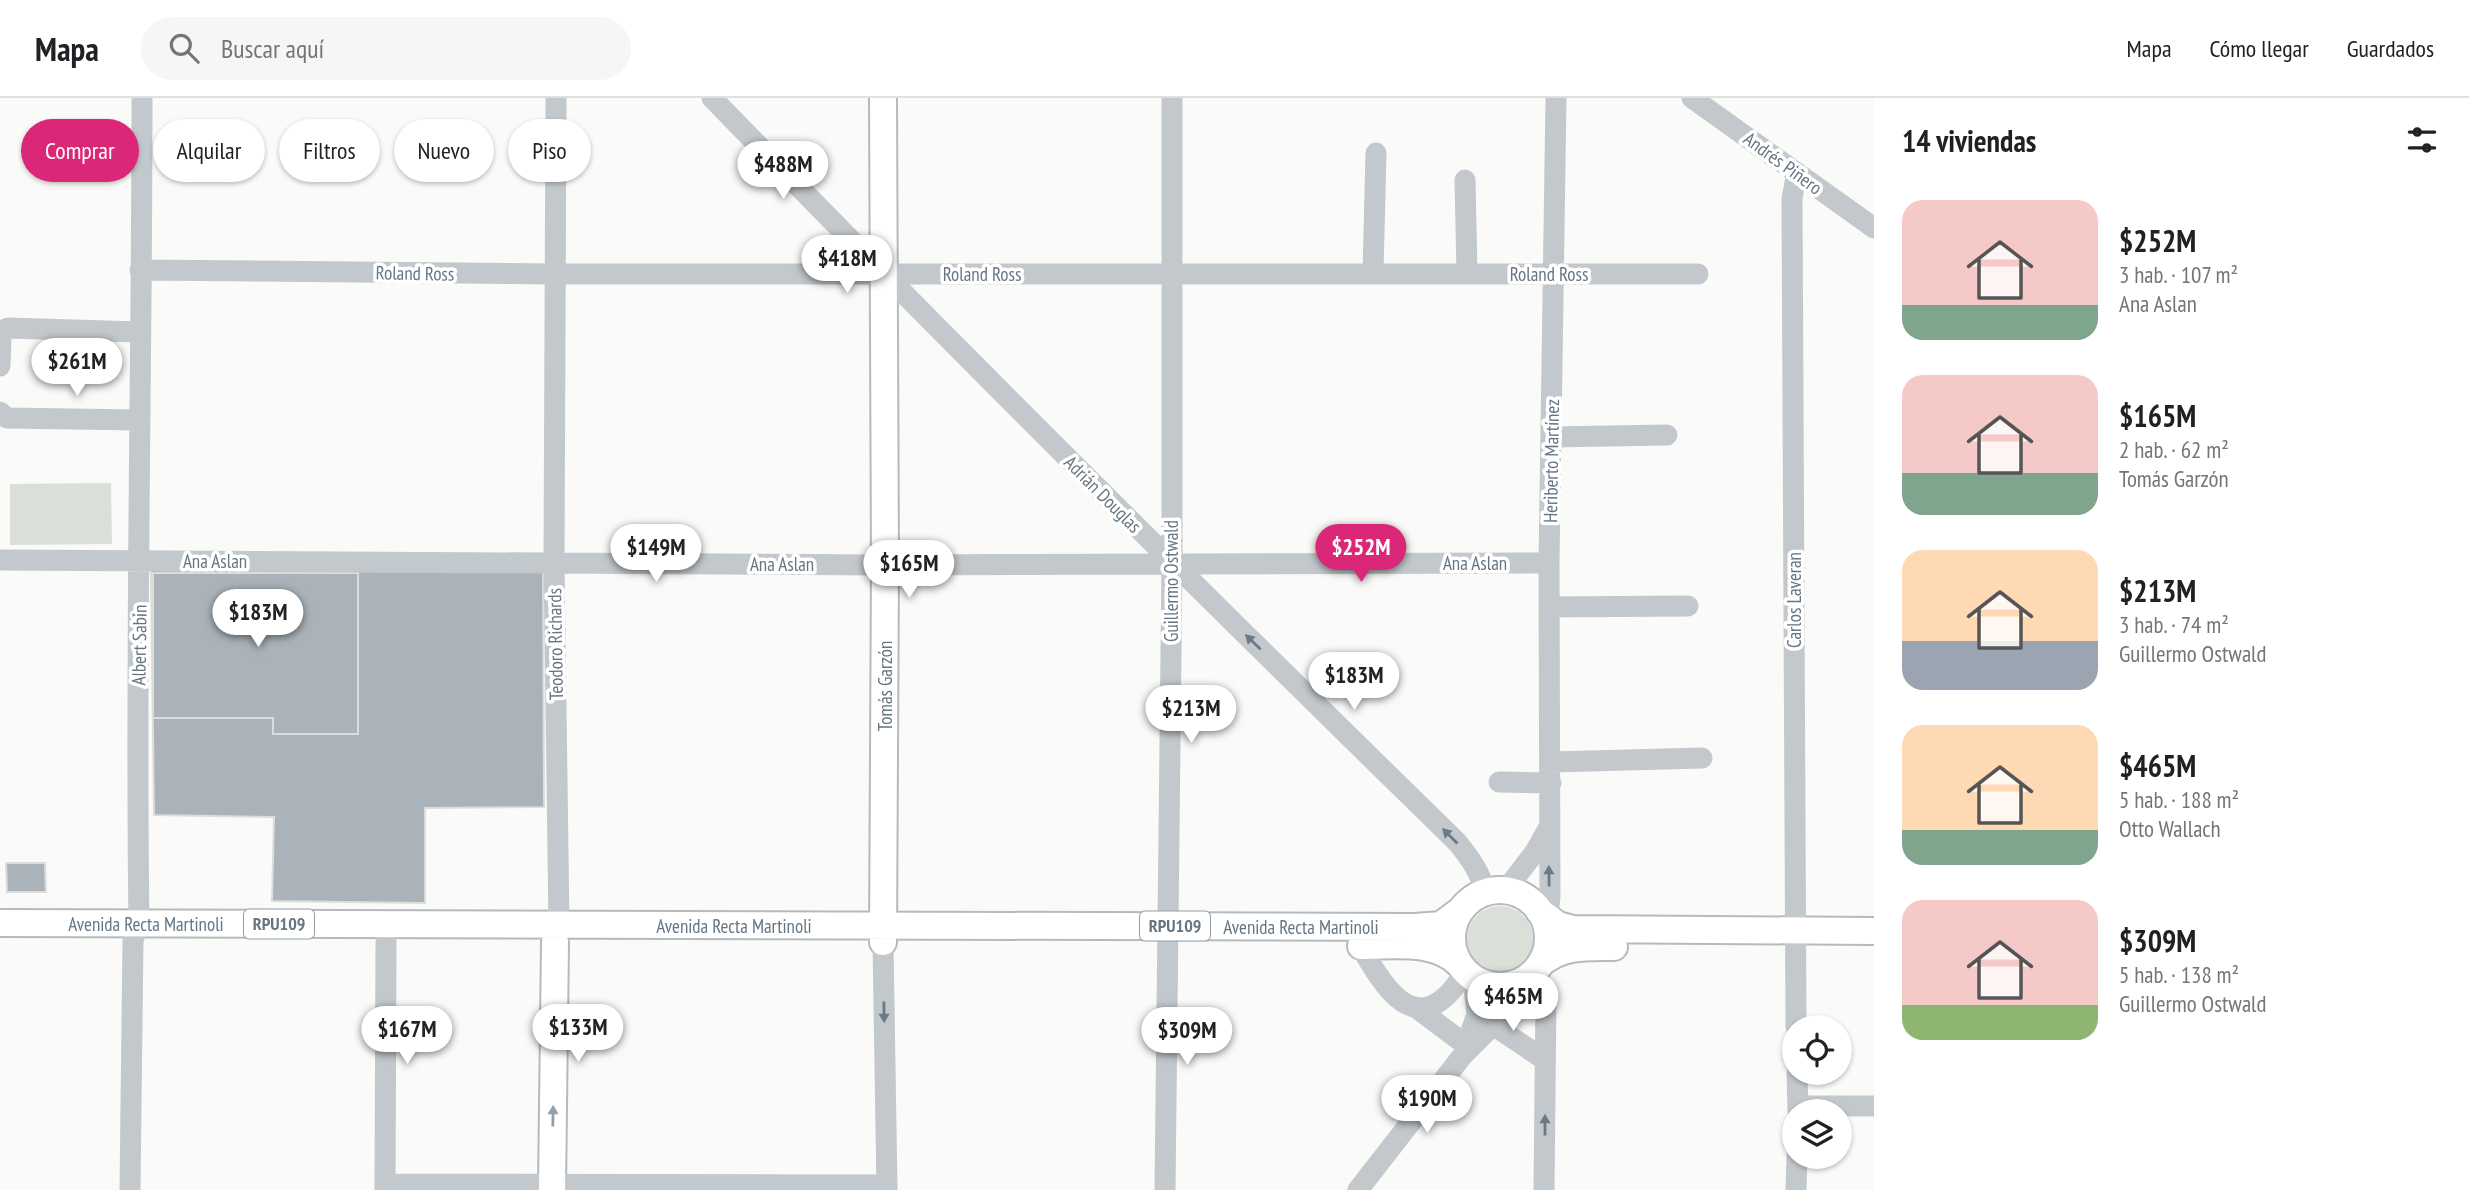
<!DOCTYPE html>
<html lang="es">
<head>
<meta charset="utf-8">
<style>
  body { margin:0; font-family:"PT Sans Narrow",sans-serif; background:#f6f6f6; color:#202124; height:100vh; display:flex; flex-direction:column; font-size:26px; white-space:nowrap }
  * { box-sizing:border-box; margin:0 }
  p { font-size:23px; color:#757577 }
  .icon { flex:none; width:38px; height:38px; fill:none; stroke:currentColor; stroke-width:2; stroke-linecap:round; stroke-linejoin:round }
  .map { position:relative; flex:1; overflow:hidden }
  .drawer { display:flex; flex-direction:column; background:#fff; width:595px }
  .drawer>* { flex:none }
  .banner { position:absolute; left:21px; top:21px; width:665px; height:63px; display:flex; gap:14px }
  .fabs { position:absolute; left:1782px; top:917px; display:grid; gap:14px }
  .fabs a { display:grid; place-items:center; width:70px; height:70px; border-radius:50%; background:#fff; box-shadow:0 2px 5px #0004; font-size:35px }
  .price { position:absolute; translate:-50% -60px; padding:0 16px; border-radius:24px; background:#fff; color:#222; font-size:23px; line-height:46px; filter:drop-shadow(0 2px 4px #0008) }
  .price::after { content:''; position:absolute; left:50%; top:42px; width:21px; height:16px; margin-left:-10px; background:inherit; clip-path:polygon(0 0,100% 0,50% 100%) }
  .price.active { background:#db2777; color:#fff }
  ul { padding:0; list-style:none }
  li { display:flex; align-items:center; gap:21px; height:175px; padding:0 28px }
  li span { display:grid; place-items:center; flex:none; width:196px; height:140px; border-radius:21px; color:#555 }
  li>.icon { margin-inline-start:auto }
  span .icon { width:84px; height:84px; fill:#fffc; stroke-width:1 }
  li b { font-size:30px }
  h2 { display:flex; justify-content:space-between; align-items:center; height:84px; padding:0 28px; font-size:30px }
  .tag { padding:0 24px; border-radius:32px; background:#fff; box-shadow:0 2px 5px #0004; font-size:24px; line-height:63px }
  .tag.active { background:#db2777; color:#fff }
  header { display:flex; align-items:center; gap:42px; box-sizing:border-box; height:98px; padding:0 35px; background:#fff; border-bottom:2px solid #e0e0e0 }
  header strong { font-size:33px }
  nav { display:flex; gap:38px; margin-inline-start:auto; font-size:24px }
  .search { width:490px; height:63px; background:#f6f6f6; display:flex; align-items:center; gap:18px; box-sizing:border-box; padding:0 24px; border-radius:38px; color:#757577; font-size:26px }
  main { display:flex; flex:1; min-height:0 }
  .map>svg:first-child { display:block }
  .green { fill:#dadfd7 }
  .building { fill:#aab3b9; stroke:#dcdcda; stroke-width:2 }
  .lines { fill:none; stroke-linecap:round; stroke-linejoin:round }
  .major-casing { stroke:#b5babe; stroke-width:30 }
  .minor { stroke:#c3c8cc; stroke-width:21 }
  .major { stroke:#fff; stroke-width:26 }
  .oneway { fill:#6a7a87 }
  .oneway2 { fill:#939fa8 }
  .labels { text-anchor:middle; stroke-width:7; stroke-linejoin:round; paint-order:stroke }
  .shield { fill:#fff; stroke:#939fa8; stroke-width:2 }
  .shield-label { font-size:18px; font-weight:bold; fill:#657683 }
  .street-label { font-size:19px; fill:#657683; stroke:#fff }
</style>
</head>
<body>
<header>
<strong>Mapa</strong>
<div class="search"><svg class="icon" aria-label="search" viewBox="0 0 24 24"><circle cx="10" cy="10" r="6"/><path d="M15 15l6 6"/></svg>Buscar aquí</div>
<nav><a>Mapa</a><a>Cómo llegar</a><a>Guardados</a></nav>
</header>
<main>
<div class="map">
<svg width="1874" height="1092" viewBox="0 0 1874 1092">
  <rect width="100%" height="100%" fill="#fafaf8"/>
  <path class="green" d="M111 385 112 446 10 447V386Z
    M1467 841a33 33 0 1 1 66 0a33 33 0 1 1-66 0Z"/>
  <path class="building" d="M543 470 544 709 425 710V805L272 803 274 719 154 717 151 472Z
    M153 475H358V636H273V620H153Z
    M6 765H45L46 794H7Z"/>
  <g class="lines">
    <g class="major-casing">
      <path id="major" d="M883 0 885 467 883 844
        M1452 840a48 48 0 1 1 96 0a48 48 0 1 1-96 0Z
        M1539 813 1558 827 1573 831 1874 833
        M0 825 1415 829 1441 827 1461 812
        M1361 848C1393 848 1435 841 1459 866
        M1540 866C1562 847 1586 849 1614 849
        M552 1092 555 844"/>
    </g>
    <path class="minor" d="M712 0C957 252 1206 499 1457 744 1470 760 1480 774 1486 795
      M1692 0 1874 130
      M1465 82 1467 175
      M140 172 555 176H1698
      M1373 175 1376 55
      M0 268 1 236 3 232 8 230 139 234
      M0 314 7 320 138 322
      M1552 339 1667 337
      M0 462 885 467 1549 465
      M1549 509 1688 508
      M1551 664 1702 660
      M1499 684 1551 685
      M1505 793 1535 754 1548 731
      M1547 829 1550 798 1549 465 1556 0
      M556 842 559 828 554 464 556 0
      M883 845 887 1092
      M1360 848C1377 875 1405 933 1444 900 1453 893 1459 882 1465 874
      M1418 911 1466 947
      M1493 927 1545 962
      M1796 929 1792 100 1797 75
      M1465 951 1477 916 1473 880
      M1797 975 1798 1013
      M1798 1008H1874
      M385 1086 887 1087
      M130 1092 133 842 139 826C135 551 142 275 142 0
      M385 1092 386 844
      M1165 1092 1172 465V0
      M1358 1092 1463 957 1493 927 1526 881
      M1544 1092 1546 896
      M1796 1092 1797 1059"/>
    <use href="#major" class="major"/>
  </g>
  <defs><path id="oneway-solid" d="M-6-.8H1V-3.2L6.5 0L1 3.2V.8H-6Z" transform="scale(1.75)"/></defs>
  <g class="oneway">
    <use href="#oneway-solid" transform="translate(1253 544) rotate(-136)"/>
    <use href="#oneway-solid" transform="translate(1450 738) rotate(-135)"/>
    <use href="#oneway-solid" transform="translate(1549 778) rotate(-91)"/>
    <use href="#oneway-solid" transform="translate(884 914) rotate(89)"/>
    <use href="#oneway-solid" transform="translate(1545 1027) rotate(-90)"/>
  </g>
  <use class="oneway2" href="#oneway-solid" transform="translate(553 1018) rotate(-89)"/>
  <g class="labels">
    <g class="shield">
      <rect x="244" y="811.5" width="70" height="29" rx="5"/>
      <rect x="1140" y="813.5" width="70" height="29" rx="5"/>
    </g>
    <g class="shield-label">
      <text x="279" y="832">RPU109</text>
      <text x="1175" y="834">RPU109</text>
    </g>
    <g class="street-label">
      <text transform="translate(1783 65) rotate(36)" y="7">Andrés Piñero</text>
      <text transform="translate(415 175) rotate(1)" y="7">Roland Ross</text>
      <text x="982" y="183">Roland Ross</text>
      <text x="1549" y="183">Roland Ross</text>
      <text transform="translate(1551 363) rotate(-89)" y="7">Heriberto Martínez</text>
      <text transform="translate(1103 396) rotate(45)" y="7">Adrián Douglas</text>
      <text x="215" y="470">Ana Aslan</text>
      <text x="1475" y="472">Ana Aslan</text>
      <text x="782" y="473">Ana Aslan</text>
      <text transform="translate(1171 483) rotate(-90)" y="7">Guillermo Ostwald</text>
      <text transform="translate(1794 502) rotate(-90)" y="7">Carlos Laveran</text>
      <text transform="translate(555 546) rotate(-91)" y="7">Teodoro Richards</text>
      <text transform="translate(139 547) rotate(-89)" y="7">Albert Sabin</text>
      <text transform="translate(885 588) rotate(-90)" y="7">Tomás Garzón</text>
      <text x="146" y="833">Avenida Recta Martinoli</text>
      <text x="734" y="835">Avenida Recta Martinoli</text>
      <text x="1301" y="836">Avenida Recta Martinoli</text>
    </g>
  </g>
</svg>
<div class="fabs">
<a><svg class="icon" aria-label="locate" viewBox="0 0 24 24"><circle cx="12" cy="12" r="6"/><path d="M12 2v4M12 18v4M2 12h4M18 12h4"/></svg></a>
<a><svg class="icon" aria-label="layers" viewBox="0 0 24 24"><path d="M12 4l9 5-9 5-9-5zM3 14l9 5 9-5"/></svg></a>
</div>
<b class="price" style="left:783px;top:103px">$488M</b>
<b class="price" style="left:847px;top:197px">$418M</b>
<b class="price" style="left:77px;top:300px">$261M</b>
<b class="price" style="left:656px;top:486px">$149M</b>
<b class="price active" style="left:1361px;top:486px">$252M</b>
<b class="price" style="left:909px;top:502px">$165M</b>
<b class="price" style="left:258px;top:551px">$183M</b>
<b class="price" style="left:1354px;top:614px">$183M</b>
<b class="price" style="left:1191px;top:647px">$213M</b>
<b class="price" style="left:1513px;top:935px">$465M</b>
<b class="price" style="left:578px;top:966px">$133M</b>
<b class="price" style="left:407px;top:968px">$167M</b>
<b class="price" style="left:1187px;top:969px">$309M</b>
<b class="price" style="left:1427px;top:1037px">$190M</b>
<div class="banner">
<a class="tag active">Comprar</a>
<a class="tag">Alquilar</a>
<a class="tag">Filtros</a>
<a class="tag">Nuevo</a>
<a class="tag">Piso</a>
</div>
</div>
<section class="drawer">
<h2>14 viviendas<svg class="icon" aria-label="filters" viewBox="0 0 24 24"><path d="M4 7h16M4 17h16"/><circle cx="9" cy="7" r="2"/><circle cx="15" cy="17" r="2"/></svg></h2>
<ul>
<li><span style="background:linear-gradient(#f6c9c9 75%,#7fa58c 0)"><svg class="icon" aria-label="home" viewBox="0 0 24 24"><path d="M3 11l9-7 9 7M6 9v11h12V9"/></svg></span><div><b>$252M</b><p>3 hab. · 107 m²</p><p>Ana Aslan</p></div></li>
<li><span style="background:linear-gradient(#f6c9c9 70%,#7fa58c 0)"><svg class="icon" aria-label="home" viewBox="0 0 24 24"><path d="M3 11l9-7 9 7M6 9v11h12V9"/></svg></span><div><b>$165M</b><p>2 hab. · 62 m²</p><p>Tomás Garzón</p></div></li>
<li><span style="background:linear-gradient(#ffd9b3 65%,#9aa5b1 0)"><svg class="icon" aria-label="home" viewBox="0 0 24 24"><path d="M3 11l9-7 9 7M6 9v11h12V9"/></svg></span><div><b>$213M</b><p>3 hab. · 74 m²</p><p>Guillermo Ostwald</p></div></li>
<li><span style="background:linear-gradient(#ffd9b3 75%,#7fa58c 0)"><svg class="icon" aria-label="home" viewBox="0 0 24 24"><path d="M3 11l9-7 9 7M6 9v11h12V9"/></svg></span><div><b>$465M</b><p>5 hab. · 188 m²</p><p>Otto Wallach</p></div></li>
<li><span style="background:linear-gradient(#f6c9c9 75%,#8fb573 0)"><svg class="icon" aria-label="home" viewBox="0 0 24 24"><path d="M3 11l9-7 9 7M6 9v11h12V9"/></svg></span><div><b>$309M</b><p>5 hab. · 138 m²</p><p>Guillermo Ostwald</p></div></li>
</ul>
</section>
</main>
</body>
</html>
